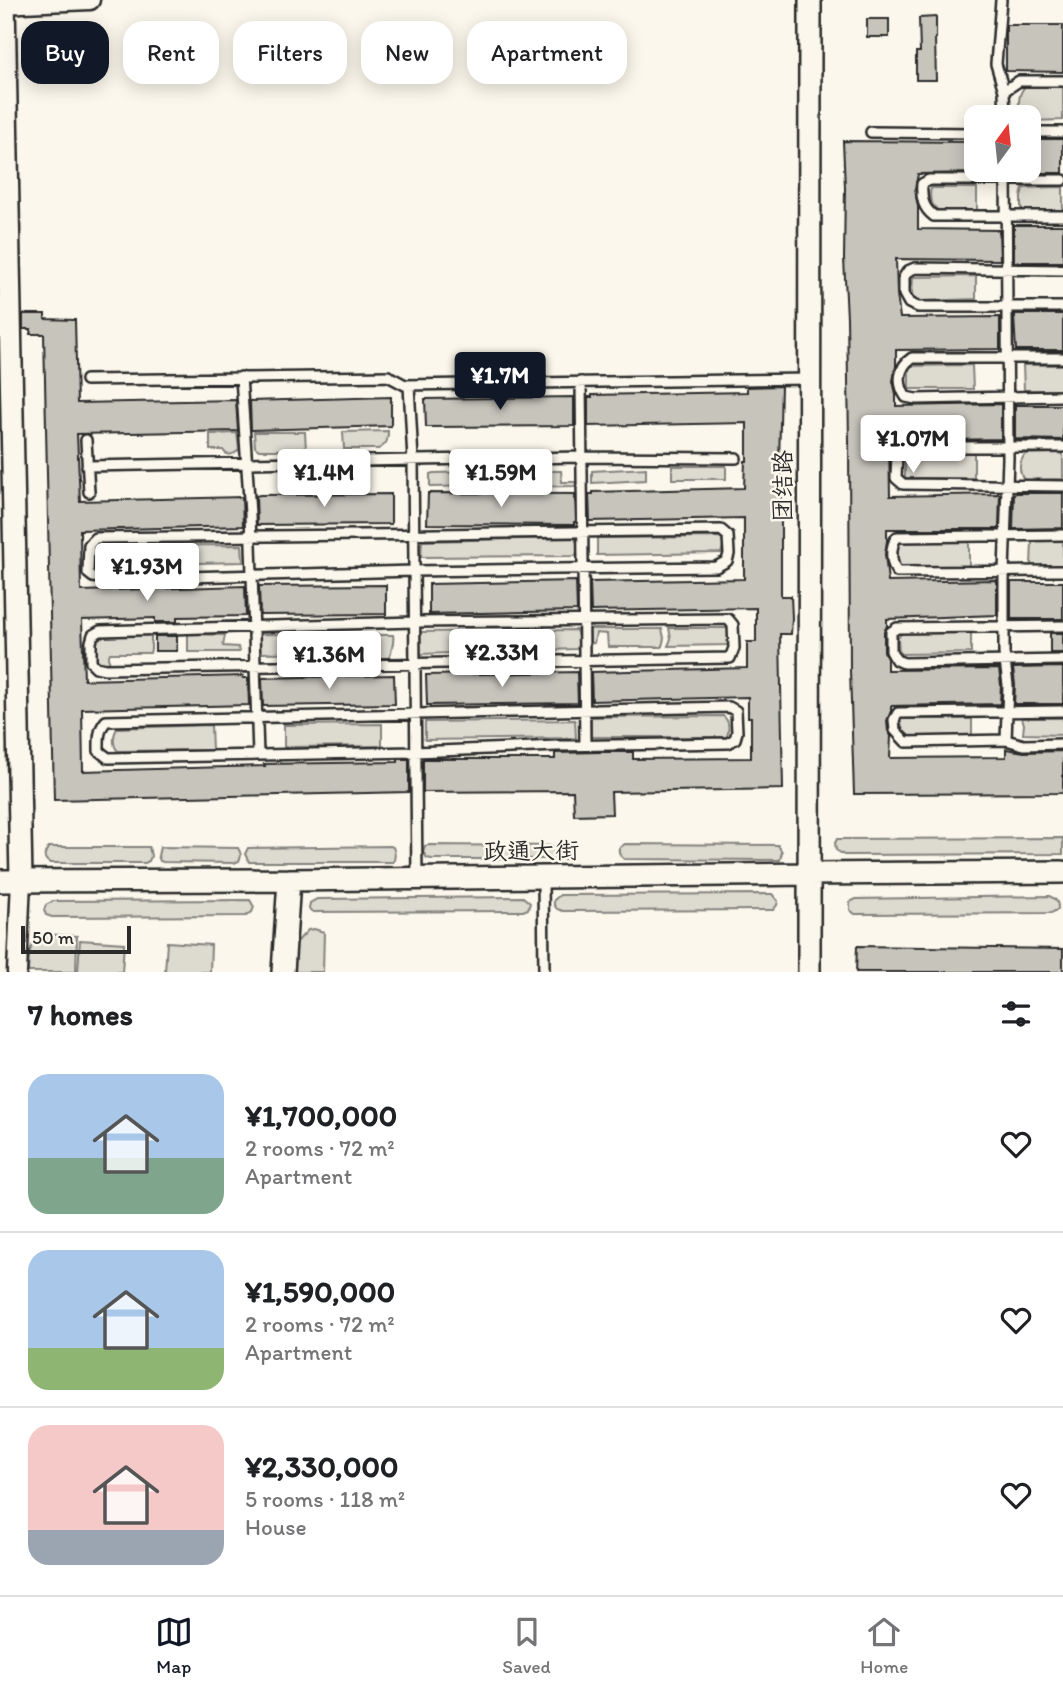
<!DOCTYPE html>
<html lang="en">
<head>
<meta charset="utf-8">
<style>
  body { margin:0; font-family:Itim,"LXGW WenKai TC",sans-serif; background:#f6f6f6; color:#202124; height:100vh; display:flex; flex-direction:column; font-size:26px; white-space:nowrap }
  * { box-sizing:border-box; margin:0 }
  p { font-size:23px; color:#757577 }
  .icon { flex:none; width:38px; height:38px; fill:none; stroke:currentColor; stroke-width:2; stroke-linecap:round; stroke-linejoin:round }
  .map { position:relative; height:972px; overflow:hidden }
  .side { display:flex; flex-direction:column; background:#fff; flex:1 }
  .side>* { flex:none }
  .top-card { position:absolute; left:21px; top:21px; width:700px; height:63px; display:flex; gap:14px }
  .needle { width:46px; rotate:15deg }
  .tools { position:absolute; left:964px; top:105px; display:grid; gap:14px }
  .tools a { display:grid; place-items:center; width:77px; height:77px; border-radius:14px; background:#fff; box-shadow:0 4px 18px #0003; font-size:35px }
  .scale { position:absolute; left:21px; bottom:18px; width:110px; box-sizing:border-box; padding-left:7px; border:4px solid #2b2b2b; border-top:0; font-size:19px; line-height:24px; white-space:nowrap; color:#2b2b2b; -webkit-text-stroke:5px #fbf7ec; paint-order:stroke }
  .price { position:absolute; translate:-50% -60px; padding:0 16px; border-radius:7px; background:#fff; color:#222; font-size:23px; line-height:46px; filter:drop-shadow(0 2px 4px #0008) }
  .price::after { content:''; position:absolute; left:50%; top:42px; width:21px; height:16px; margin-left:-10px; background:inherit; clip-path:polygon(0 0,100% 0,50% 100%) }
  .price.current { background:#111827; color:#fff }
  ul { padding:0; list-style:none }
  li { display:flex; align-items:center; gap:21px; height:175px; padding:0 28px }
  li+li { border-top:2px solid #e0e0e0 }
  li span { display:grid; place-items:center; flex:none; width:196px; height:140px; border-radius:21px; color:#555 }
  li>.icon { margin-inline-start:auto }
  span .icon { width:84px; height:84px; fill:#fffc; stroke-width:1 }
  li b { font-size:30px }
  h2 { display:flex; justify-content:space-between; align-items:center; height:84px; padding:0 28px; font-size:30px }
  .pill { padding:0 24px; border-radius:21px; background:#fff; box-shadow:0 4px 18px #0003; font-size:24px; line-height:63px }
  .pill.current { background:#111827; color:#fff }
  .tabs { display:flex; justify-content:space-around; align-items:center; height:98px; border-top:2px solid #e0e0e0; background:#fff; font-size:19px; color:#757577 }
  .tabs a { display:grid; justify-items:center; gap:4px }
  .tabs .current { color:#111827 }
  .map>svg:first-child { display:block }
  .green { fill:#dddad0; stroke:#84827e; stroke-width:2 }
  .building { fill:#c7c4bc; stroke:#2b2b2b; stroke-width:2 }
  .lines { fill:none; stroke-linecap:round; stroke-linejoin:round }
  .service-casing { stroke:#2b2b2b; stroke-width:14 }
  .minor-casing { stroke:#2b2b2b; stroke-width:23 }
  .tertiary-casing { stroke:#2b2b2b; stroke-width:26 }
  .service { stroke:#fbf7ec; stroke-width:9 }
  .minor { stroke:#fbf7ec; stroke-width:18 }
  .tertiary { stroke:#fbf7ec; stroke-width:21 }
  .labels { text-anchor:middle; stroke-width:5; stroke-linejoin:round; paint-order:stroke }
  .street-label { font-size:24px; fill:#2b2b2b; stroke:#fbf7ec }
</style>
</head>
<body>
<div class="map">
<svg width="1063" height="972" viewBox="0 0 1063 972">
  <rect width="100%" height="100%" fill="#fbf7ec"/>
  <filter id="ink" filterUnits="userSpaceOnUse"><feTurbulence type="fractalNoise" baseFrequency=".0143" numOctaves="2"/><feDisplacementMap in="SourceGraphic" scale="14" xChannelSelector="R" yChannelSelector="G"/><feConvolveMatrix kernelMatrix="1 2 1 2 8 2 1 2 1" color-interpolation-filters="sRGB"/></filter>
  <g filter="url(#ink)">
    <path class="green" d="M1026 86H1063V120L1029 121V117H1019C1019 106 1017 93 1026 86Z
      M1063 187V210H1021V197L1023 188Z
      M931 188H977V210H938C930 204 929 198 931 188Z
      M976 276V299L921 301 912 296 913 277Z
      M972 365 973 389H909V366Z
      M1023 365H1063V390H1024Z
      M388 431C388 440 387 445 378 449H344L343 432Z
      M254 432H305L306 450H259L255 447Z
      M237 433 239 450C233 455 227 457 223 450H210V434Z
      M905 453H974V478H905Z
      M1063 453V479L1024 480C1018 470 1019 463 1025 454Z
      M672 466H726V479H672Z
      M646 468V480L592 483V471Z
      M515 471H561L562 482H577L575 486 515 487Z
      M477 472 478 486 430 487V474L433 473Z
      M721 537 724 544 721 553 597 555V538Z
      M574 538C579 543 579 551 575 556L421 557 422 541Z
      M1063 540V566H1031L1032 541Z
      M898 542H969V566L898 567Z
      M242 545 243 562 103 565V570H93V557L96 546Z
      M669 628H728L729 645 668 646 671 639Z
      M589 629H662L664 638 662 647H608L607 634 596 633 594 643 590 644Z
      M576 630 579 640 577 649 420 654V632Z
      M971 631V653L902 654 899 651 898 638 902 633Z
      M188 634 225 635 223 646 238 647 239 652H188Z
      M260 634 393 635C395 644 390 650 390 659L345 660 342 652 259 653Z
      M151 635V649L150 653H110L108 658 110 663 98 662 94 657 95 642 99 636Z
      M723 716C730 721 729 729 727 737H591V717Z
      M1022 718H1063V735L1023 734 1024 724Z
      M900 719H972V735L911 737 903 731Z
      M575 720 576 738 425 740V722Z
      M382 724V746L284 747V725Z
      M211 725 212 750 118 751C112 745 113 735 117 728Z
      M1063 838V854L844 855 836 850 835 843 837 839Z
      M625 844 778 845 782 852 780 860 624 859C620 856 618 853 619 848Z
      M428 845 568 846 571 849 570 857 567 859H432L427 858 423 852 425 846Z
      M390 846 393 847C395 852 396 857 393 862H249L245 854 248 848Z
      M49 847H149L151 856 149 861 145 863H50C42 859 44 853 49 847Z
      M160 847 238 848C241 853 242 856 239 861L234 863 163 862 160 861 158 856Z
      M772 894 778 901 777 905 773 910 563 911 557 909 554 905V900L560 895Z
      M1049 896C1056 899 1058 901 1058 909L1051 913 855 914 850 910V902L856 899Z
      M523 897 530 903 528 909 523 911 313 912 309 909 310 903 317 899Z
      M250 900 254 907 252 912 246 916 52 917 46 915 44 910 46 905 53 901Z
      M314 929 324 932 323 972H292L294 945 308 930Z
      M42 934 77 936 76 972H28C29 956 28 944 42 934Z
      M80 940 124 943 122 972H78Z
      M167 942 211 945 210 972H165Z"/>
    <path class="building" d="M936 17V38H935L936 80H916V52H920L919 18Z
      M867 19H889V37H867Z
      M1006 25H1063V72L1006 71Z
      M1029 139H1063V173H1029Z
      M843 141 976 142V173L918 174 915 189 918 207V229L999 230 1000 260 896 259 897 294 900 318 1000 317V349L896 350V366L893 381 896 394V406L1001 404V439L889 441 890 496 1000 494 999 529H887V541L885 554 888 582 997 580V615L887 619V626L884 632V651L887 659V670L999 669 1001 685 1000 704 891 706V711L887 721 888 731 891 736 890 758 1006 757V749L1024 752 1063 751V793L854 794 850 671 849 441 847 318 844 259 845 188Z
      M1014 225H1063V262H1014Z
      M23 314H45V319L75 320 77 403 236 400 238 431 77 434 80 501 242 497 243 526 80 530 81 591 245 586 246 616 177 617V622H155V618L82 620 84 680 243 676V678H248L249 705 82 709 83 771 265 766 264 764 398 762V759H409V792L54 800 44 334H30L31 329H23Z
      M1015 314H1063V350H1016L1014 317H1015Z
      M781 386 779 462H781V596H791L792 618 791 634H780L783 789 611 792 612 814 574 815 573 791 423 792V759H555V753L600 752H633V759L751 758V717H748V697L592 701 591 672 747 668V642H756V608L591 611 590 582 744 579V518L590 521 589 494H593V492L744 488 745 461H747V423L588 426V397H592V395L747 392V387Z
      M391 397V426L251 430 250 401Z
      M574 397V426L426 427 425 399Z
      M1015 405H1063V440L1015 439Z
      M428 493 575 494 576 522H574V525L427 524Z
      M1016 493H1063V528L1013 529 1014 494Z
      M391 494V524L257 525 256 496 260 495Z
      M576 581 577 611 429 614V584Z
      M1011 582H1063V619H1011Z
      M386 585V614L260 615 259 586Z
      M1050 633H1063V653H1050Z
      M155 636H177V651H155Z
      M1063 667V704H1014L1015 685 1013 668Z
      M577 672 578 703 427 705 426 675Z
      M394 675 395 704 263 706 262 678Z
      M857 946 1063 949V972H856Z"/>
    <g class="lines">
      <g class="service-casing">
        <path id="service" d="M1001 0 996 64 1004 91 1005 117
          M1004 91 1019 81H1063
          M871 132 976 133
          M1029 132H1063
          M1006 170 1008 458 1004 572V653L1008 685 1006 740 1024 745 1063 744
          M1063 180H929L922 184C921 198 923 208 934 216H1063
          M1063 270 915 268 908 271 904 277V294L909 303 918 307H1063
          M1063 358H912C898 367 897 384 906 397L916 399 1063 396
          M241 377 250 514 258 755
          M86 380 388 376 405 385 810 379
          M581 382 585 745
          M409 385 413 460 417 878
          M86 440 89 492
          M1063 447H907L897 453 896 478 903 484 1063 486
          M87 466 582 457 736 458
          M721 530 728 536 729 554 727 561 716 567 414 571 107 579 93 577 88 573 89 545 95 538C304 537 512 532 721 530Z
          M1063 535 897 537C890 546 890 562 897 572L1063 571
          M728 619 733 625 734 648 730 658 105 669 96 667 91 662V642L93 635 100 631 414 622Z
          M1063 626 897 628 891 632V651L896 660 904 663 1063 660
          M729 707 736 711 737 732 735 739 728 743 557 746 415 752 108 758 99 751C99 740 98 730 106 721Z
          M1006 740 906 742 895 730 894 720 898 713 1063 711
          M543 879 544 972"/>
      </g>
      <g class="minor-casing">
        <path id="minor" d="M0 4 90 0
          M17 972 21 880"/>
      </g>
      <g class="tertiary-casing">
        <path id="tertiary" d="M4 0 21 880
          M0 881 289 880 809 874 1063 872
          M283 972 289 880
          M809 972 810 0"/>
      </g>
      <use href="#service" class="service"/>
      <use href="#minor" class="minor"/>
      <use href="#tertiary" class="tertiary"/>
    </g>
  </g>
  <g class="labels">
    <g class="street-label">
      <text transform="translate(783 486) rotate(-90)" y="8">团结路</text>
      <text transform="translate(531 851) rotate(-1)" y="8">政通大街</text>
    </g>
  </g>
</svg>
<div class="tools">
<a><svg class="needle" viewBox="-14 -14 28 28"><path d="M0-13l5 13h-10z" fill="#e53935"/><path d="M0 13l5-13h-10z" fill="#757577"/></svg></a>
</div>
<div class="scale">50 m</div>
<b class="price current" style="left:500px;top:412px">¥1.7M</b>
<b class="price" style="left:913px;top:475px">¥1.07M</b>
<b class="price" style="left:324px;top:509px">¥1.4M</b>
<b class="price" style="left:501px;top:509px">¥1.59M</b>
<b class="price" style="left:147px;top:603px">¥1.93M</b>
<b class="price" style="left:502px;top:689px">¥2.33M</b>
<b class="price" style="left:329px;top:691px">¥1.36M</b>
<div class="top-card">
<a class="pill current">Buy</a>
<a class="pill">Rent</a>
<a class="pill">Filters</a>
<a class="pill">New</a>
<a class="pill">Apartment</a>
</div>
</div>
<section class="side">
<h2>7 homes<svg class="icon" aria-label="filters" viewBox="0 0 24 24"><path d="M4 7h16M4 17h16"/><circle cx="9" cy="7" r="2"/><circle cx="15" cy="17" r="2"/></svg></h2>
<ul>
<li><span style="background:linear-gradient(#a9c7e8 60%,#7fa58c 0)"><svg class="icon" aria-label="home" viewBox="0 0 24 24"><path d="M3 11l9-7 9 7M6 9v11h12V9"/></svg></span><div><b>¥1,700,000</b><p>2 rooms · 72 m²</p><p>Apartment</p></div><svg class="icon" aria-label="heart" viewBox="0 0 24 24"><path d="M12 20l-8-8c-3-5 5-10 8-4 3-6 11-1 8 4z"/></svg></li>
<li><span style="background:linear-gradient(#a9c7e8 70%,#8fb573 0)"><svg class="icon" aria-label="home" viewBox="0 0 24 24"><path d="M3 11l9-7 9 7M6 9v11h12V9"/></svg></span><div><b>¥1,590,000</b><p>2 rooms · 72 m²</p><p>Apartment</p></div><svg class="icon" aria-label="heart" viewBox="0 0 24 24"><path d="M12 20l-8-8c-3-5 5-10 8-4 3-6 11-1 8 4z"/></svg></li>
<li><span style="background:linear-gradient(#f6c9c9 75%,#9aa5b1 0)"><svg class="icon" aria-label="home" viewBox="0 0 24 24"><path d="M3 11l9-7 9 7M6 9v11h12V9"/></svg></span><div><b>¥2,330,000</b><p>5 rooms · 118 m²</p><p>House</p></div><svg class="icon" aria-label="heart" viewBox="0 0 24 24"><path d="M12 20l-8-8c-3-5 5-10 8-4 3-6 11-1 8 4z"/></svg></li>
</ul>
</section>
<nav class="tabs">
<a class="current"><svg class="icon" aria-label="map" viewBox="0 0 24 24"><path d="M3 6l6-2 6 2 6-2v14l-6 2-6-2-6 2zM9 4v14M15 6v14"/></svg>Map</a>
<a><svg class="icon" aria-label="saved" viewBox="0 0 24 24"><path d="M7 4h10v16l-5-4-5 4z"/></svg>Saved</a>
<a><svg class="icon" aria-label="home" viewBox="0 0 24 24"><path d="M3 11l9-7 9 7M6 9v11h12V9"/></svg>Home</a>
</nav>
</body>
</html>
